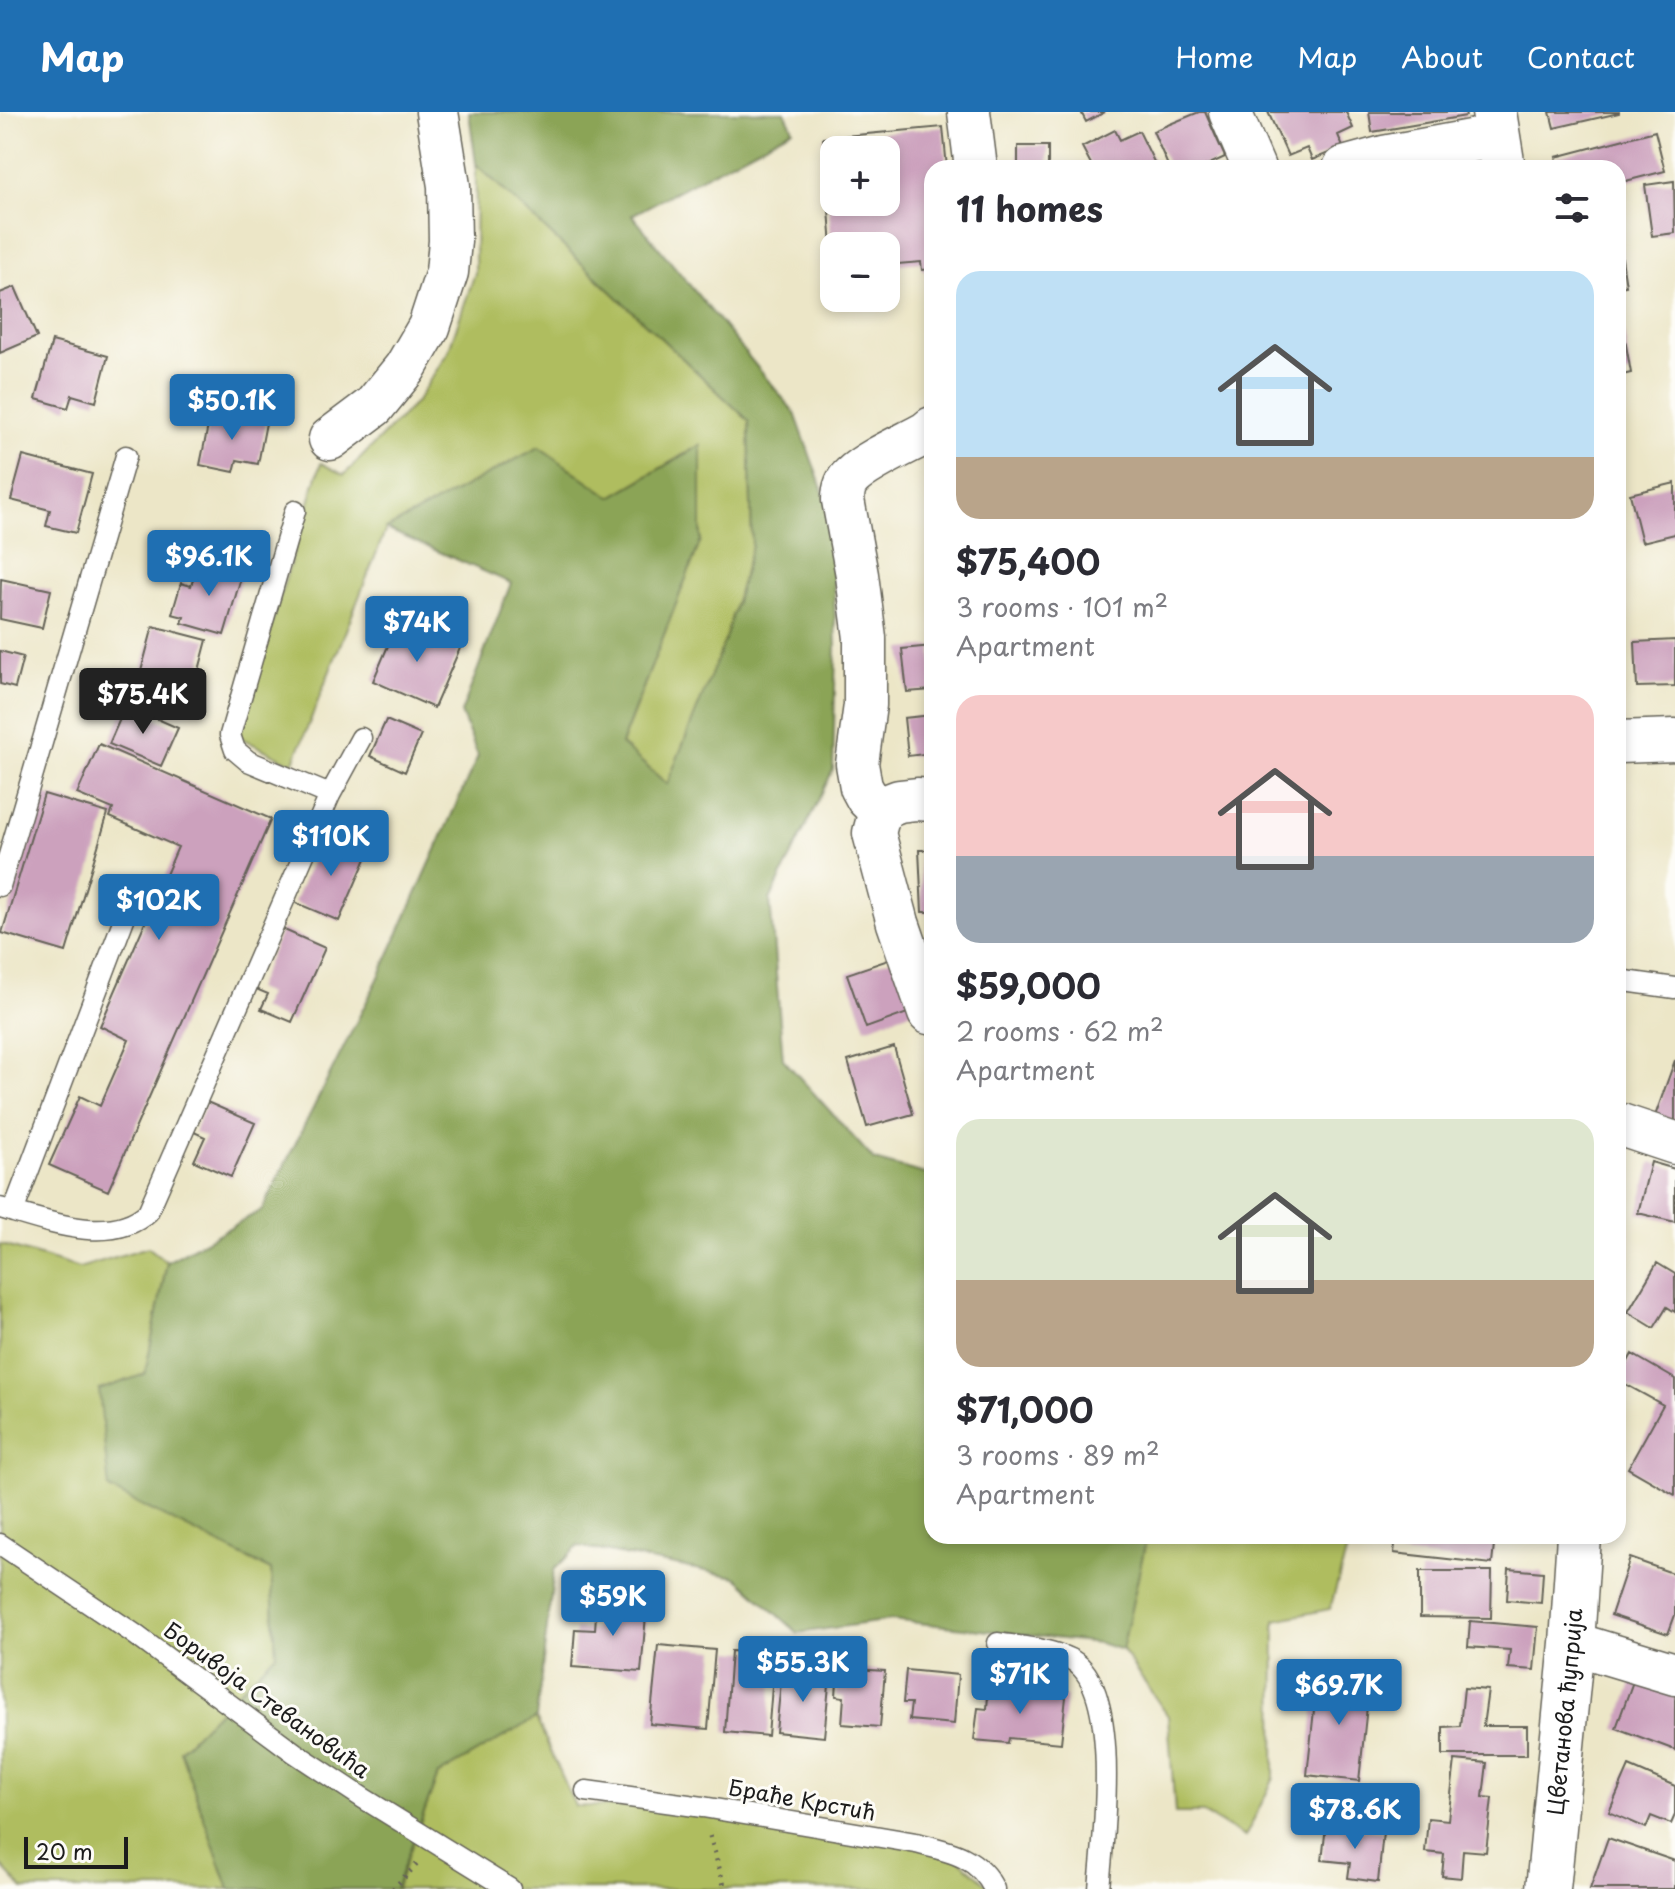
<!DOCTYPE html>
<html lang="en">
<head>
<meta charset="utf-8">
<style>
  body { margin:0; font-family:"Playpen Sans",sans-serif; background:#f7f7f7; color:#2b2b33; height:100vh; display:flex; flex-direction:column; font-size:30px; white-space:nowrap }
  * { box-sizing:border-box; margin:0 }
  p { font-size:26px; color:#7c7c81 }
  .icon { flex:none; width:44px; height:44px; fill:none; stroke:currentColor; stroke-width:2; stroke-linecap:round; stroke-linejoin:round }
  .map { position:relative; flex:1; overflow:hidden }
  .sheet { position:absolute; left:924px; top:48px; width:702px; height:1384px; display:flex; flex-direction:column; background:#fff; border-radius:24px; box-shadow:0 4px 12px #0003 }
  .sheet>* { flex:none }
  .buttons { position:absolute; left:820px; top:24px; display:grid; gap:16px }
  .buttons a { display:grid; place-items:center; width:80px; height:80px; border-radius:16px; background:#fff; box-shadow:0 4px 12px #0003; font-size:40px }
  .scale { position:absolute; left:24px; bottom:20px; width:104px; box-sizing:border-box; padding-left:8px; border:4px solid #1c1c1c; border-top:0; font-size:22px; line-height:28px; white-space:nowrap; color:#1c1c1c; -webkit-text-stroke:6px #fdfcf7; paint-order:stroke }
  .price { position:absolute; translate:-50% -68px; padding:0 18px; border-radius:8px; background:#1f6fb2; color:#fff; font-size:26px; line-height:52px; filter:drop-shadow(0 2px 4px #0008) }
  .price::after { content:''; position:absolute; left:50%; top:48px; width:24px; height:18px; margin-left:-12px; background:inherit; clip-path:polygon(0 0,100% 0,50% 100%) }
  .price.current { background:#222; color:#fff }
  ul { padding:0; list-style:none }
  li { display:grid; align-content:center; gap:16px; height:424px; padding:0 32px }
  li span { display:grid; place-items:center; height:248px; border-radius:24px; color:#555 }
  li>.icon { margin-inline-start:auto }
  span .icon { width:144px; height:144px; fill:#fffc; stroke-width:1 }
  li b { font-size:34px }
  h2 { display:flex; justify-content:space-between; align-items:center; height:96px; padding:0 32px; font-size:34px }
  header { display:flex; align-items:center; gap:48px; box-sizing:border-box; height:112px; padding:0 40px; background:#1f6fb2; color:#fff }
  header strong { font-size:38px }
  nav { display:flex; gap:44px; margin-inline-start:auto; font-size:28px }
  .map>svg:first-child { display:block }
  .green { fill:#afbd5f; stroke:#666c3e; stroke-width:2 }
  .forest { fill:#8ba456; stroke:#546039; stroke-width:2 }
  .building { fill:#cca1bd; fill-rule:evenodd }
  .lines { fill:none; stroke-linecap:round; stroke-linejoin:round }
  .service-casing { stroke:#656358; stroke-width:23 }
  .minor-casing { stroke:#656358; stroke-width:45 }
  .tertiary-casing { stroke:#656358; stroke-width:47 }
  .path { stroke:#656358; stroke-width:5; stroke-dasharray:2 6; stroke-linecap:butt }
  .service { stroke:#fff; stroke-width:20 }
  .minor { stroke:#fff; stroke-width:42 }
  .tertiary { stroke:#fff; stroke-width:44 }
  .labels { text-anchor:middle; stroke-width:6; stroke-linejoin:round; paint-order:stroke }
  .street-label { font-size:22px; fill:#1c1c1c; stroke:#fdfcf7 }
</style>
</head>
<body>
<header>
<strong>Map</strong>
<nav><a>Home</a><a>Map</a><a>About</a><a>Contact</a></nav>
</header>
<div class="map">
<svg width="1675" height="1777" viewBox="0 0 1675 1777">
  <rect width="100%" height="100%" fill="#fdfcf7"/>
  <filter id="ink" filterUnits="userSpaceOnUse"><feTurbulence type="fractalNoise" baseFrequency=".0125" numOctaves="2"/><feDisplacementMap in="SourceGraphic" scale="16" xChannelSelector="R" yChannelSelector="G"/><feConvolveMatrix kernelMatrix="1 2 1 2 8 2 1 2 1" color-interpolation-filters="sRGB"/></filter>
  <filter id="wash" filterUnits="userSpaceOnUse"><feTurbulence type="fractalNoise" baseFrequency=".006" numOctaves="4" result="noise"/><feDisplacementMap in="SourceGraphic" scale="32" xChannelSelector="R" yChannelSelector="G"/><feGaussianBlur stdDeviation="1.8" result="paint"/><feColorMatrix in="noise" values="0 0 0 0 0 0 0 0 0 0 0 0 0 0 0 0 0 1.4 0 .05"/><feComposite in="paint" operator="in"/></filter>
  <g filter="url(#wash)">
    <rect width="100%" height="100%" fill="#ece6c7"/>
    <path class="green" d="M476 52 749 309 752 434 725 529 668 673 621 633 701 428 700 333 611 385 386 417 293 652 239 625 245 599 321 351 344 363 416 290 448 240 475 161Z
      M0 1132 79 1156 148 1135 167 1150 145 1262 109 1376 271 1458 276 1542 180 1638 229 1777H23L0 1752Z
      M1147 1424H1351L1330 1497 1275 1508 1274 1666 1245 1725 1203 1701H1175L1168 1604 1122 1538Z
      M536 1606 575 1694 703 1695 949 1739 993 1777H396L438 1663Z"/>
    <path class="forest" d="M469 0H785L793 17 632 103 795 301 831 402 836 535 833 658 770 788 783 947 874 1048 925 1062 932 1058V1424H1147L1122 1538 1099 1531 891 1508 798 1521 736 1465 578 1434 554 1458 536 1606 438 1663 395 1777H229L180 1638 276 1542 271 1458 109 1377 99 1278 145 1262 167 1150 262 1098 378 867 478 644 461 601 511 471 386 417 539 335 611 385 701 333V428L621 632 667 672 725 528 752 434 749 309 476 52Z"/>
    <g id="blocks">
      <path class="building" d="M1081 0H1105L1086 10Z
        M1199 0H1205L1225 45 1201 56H1169L1153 19Z
        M1268 0H1346L1353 16 1338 23 1343 35 1312 48 1307 36 1288 44Z
        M1369 0H1465L1466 4 1372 20Z
        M1550 0H1619V1L1554 16Z
        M943 15 947 56H932V157L922 158 921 150 886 153V134H832L823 26ZM834 38H886V90H834Z
        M1115 18 1120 28 1139 19 1157 56H1093L1082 35Z
        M1655 19 1665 59 1618 71V56H1559L1556 45Z
        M1018 34H1048V56H1015V53H1018Z
        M1674 69 1675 121 1652 124 1645 73Z
        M1618 133H1620L1626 174 1618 175Z
        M15 175 37 225 0 241V181Z
        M1623 216 1631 261 1618 264V217Z
        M52 229 108 244 96 290 72 283 68 296 36 287Z
        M211 299 266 311 258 352 237 348 234 360 200 353Z
        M23 344 92 362 76 421 46 414 50 398 11 388Z
        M1675 371V422L1642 430 1630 382Z
        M206 448 243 459 224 523 182 511 184 505 172 502 181 471 191 474 194 464 201 466Z
        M1 467 51 478 42 516 0 507Z
        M399 508 461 534 434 596 373 569Z
        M153 514 207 528 193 581 139 567Z
        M1675 528V574L1637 575 1635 530Z
        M932 534V578L907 580 902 537Z
        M0 539 23 545 15 576 0 572Z
        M126 593 178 616 161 654 109 632Z
        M932 603V641L908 644 904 606Z
        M386 608 421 623 405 660 370 644Z
        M99 632 271 707 108 1079 49 1053 80 984 100 994 129 928 100 914 178 735 110 705 113 697 77 682Z
        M44 682 108 701 66 840 2 821Z
        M323 723 368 742 339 809 294 790Z
        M919 738H932V800H922Z
        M282 817 325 836 292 910 261 897 268 882 256 877Z
        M897 845 916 898 866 916 847 862Z
        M894 935 913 1002 867 1015 848 949Z
        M1675 948V1015L1654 1007Z
        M207 990 255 1011 231 1065 194 1049 205 1025 194 1020Z
        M1651 1050 1675 1057V1110L1638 1101Z
        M1657 1151 1675 1162V1200L1667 1195 1654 1216 1628 1200Z
        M1632 1242 1675 1267V1383L1628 1356 1663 1293 1618 1268Z
        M1396 1424H1495L1492 1452 1394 1441Z
        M1630 1446 1675 1462V1503L1668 1522 1611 1503Z
        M1509 1457 1543 1460 1541 1491 1507 1488Z
        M1420 1459H1492L1491 1506 1420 1505Z
        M597 1488 647 1492 641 1560 572 1555 575 1517 595 1518Z
        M1470 1509 1538 1515 1534 1558 1508 1556 1510 1538 1468 1535Z
        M658 1533 715 1538 708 1617 650 1612Z
        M731 1539 762 1541V1550H774L768 1624 725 1620Z
        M838 1556 885 1559 880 1615 842 1612 844 1585 836 1584Z
        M906 1558 958 1563 954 1612 909 1608 911 1591H903Z
        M782 1559 830 1563 824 1625 776 1620Z
        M1318 1561 1370 1566 1359 1669 1307 1663Z
        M1635 1564 1675 1579V1638L1616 1616Z
        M989 1571 1034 1576 1033 1582 1066 1585 1061 1631 1009 1626 1008 1631 974 1628 978 1596 987 1597Z
        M1464 1576 1488 1578 1483 1614H1527V1643H1443V1615L1460 1614Z
        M1455 1648 1487 1651 1483 1685 1492 1686 1486 1740 1463 1738 1461 1766 1442 1764 1444 1742 1425 1740 1428 1706 1448 1708Z
        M1629 1654 1675 1674V1703L1671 1712 1651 1704 1646 1716 1609 1700Z
        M1326 1714 1383 1720 1378 1770 1348 1766 1350 1751 1322 1748Z
        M1608 1726 1675 1749V1777H1590Z"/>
    </g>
  </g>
  <g filter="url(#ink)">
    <use href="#blocks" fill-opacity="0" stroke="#656358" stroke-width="2"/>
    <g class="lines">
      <g class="service-casing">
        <path id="service" d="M295 399 230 623 235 638 248 649 330 683
          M0 774 126 344
          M1618 868 1675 876
          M0 1096C42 1108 111 1135 148 1100L330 683 361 626
          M13 1100 133 783
          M0 1432 133 1521 295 1641 363 1686 510 1777
          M998 1531C1021 1535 1048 1536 1070 1547 1123 1573 1103 1727 1099 1777
          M586 1679 703 1695 916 1731C949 1739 978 1744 994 1777"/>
      </g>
      <g class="minor-casing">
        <path id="minor" d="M969 0 976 56
          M1230 0 1254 56
          M1344 56 1384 45 1498 24
          M330 327 374 294 405 256 429 215 447 160 450 129 449 74 437 0
          M1618 630 1675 628
          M880 699 867 686 861 675 857 652 865 593V526L857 463 843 388C843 379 845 370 852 364 867 349 906 332 926 321L932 316
          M929 901 898 811 874 721 880 699 886 694 899 689 917 687 932 688
          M1618 1012 1675 1031
          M1572 1531 1675 1562"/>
      </g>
      <g class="tertiary-casing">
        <g id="tertiary">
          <path d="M1494 0 1503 56"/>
          <path id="s1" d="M1548 1777 1572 1531 1579 1424"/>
        </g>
      </g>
      <path class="path" d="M710 1724 725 1777
        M393 1777 419 1750"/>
      <use href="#service" class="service"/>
      <use href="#minor" class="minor"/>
      <use href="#tertiary" class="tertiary"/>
    </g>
  </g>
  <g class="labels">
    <g class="street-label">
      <text transform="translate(267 1588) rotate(36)" y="8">Боривоја Стевановића</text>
      <text dy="8" stroke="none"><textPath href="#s1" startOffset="178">Цветанова ћуприја</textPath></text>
      <text transform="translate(802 1688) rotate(10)" y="8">Браће Крстић</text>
    </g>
  </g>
</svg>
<div class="buttons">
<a>+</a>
<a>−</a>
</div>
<div class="scale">20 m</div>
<b class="price" style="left:232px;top:330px">$50.1K</b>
<b class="price" style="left:209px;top:486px">$96.1K</b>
<b class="price" style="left:417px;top:552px">$74K</b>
<b class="price current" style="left:143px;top:624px">$75.4K</b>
<b class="price" style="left:331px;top:766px">$110K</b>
<b class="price" style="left:159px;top:830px">$102K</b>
<b class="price" style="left:613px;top:1526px">$59K</b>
<b class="price" style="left:803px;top:1592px">$55.3K</b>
<b class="price" style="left:1020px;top:1604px">$71K</b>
<b class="price" style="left:1339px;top:1615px">$69.7K</b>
<b class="price" style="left:1355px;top:1739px">$78.6K</b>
<section class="sheet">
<h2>11 homes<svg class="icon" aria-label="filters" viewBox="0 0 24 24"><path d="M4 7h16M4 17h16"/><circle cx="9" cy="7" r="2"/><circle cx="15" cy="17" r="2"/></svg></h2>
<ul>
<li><span style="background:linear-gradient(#bfe0f5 75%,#b9a48a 0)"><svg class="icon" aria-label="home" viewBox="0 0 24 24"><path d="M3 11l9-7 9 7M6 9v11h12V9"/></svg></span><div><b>$75,400</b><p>3 rooms · 101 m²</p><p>Apartment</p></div></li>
<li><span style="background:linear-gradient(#f6c9c9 65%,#9aa5b1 0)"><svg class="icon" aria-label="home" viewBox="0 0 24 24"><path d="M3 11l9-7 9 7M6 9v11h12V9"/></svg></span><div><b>$59,000</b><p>2 rooms · 62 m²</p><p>Apartment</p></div></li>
<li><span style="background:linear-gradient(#dfe7d0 65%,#b9a48a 0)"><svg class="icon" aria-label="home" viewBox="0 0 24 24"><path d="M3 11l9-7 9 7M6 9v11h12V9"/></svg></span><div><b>$71,000</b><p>3 rooms · 89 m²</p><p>Apartment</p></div></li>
</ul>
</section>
</div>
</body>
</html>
